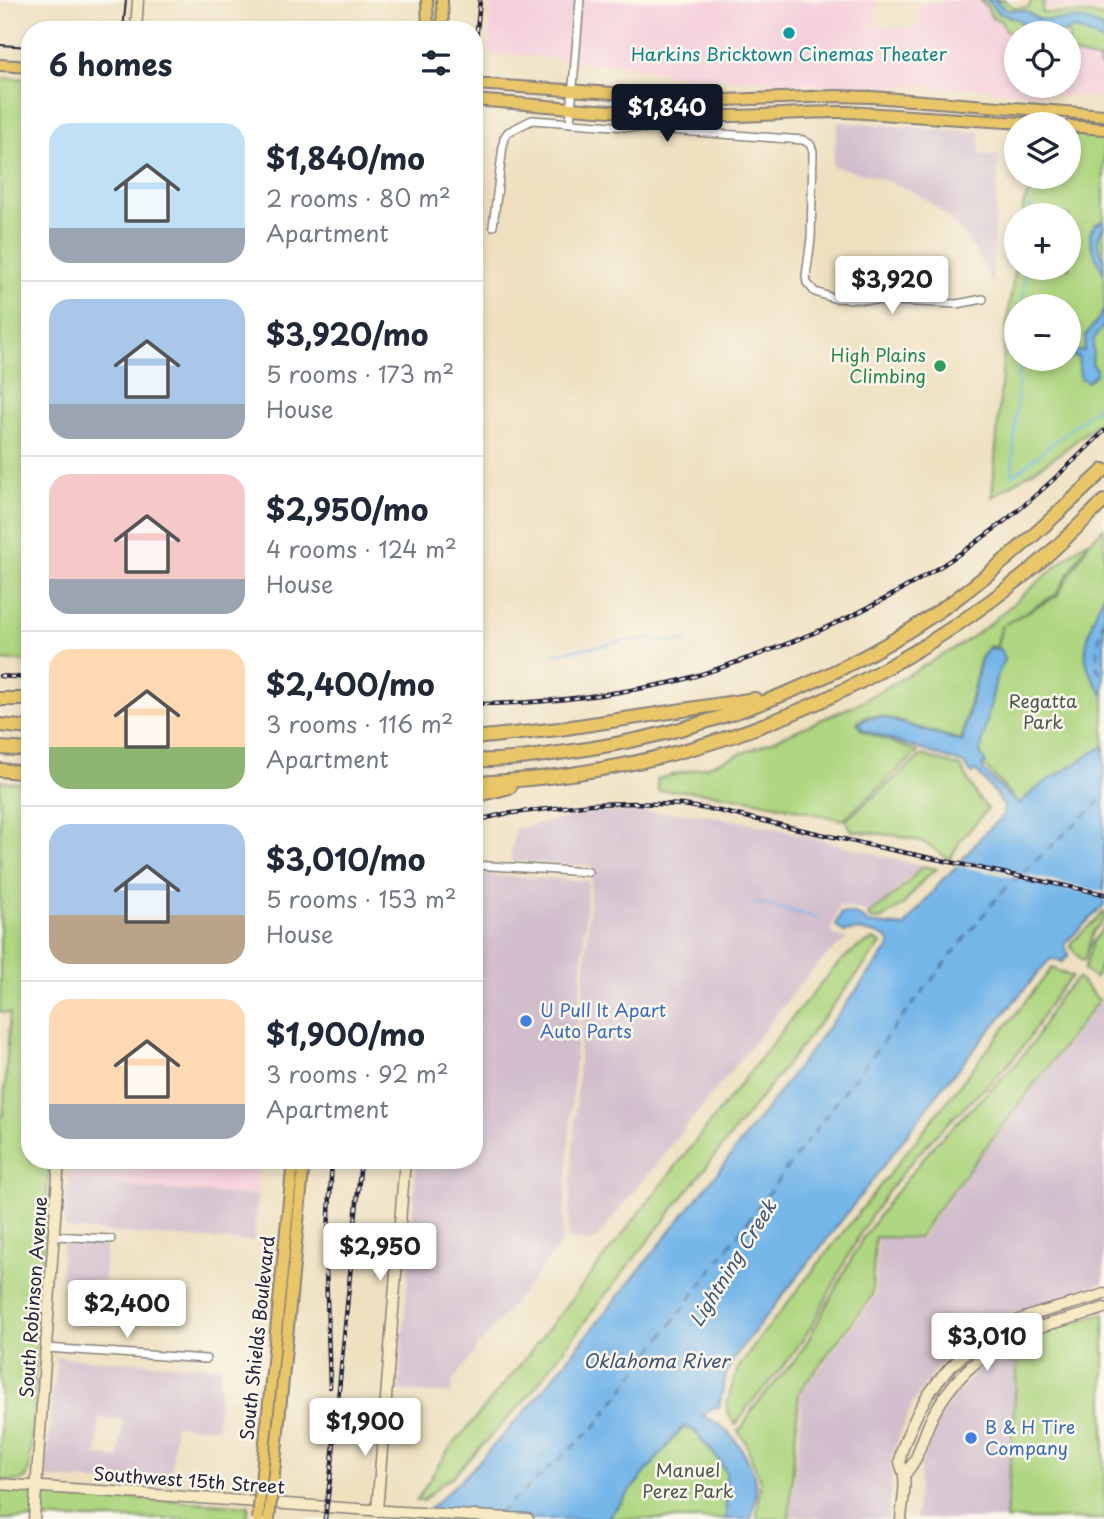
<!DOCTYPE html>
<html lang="en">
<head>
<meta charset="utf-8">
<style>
  body { margin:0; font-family:"Playpen Sans",sans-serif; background:#f6f6f7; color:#1f2937; height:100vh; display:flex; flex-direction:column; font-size:26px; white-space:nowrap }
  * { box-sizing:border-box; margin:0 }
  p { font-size:23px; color:#747a83 }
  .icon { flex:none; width:38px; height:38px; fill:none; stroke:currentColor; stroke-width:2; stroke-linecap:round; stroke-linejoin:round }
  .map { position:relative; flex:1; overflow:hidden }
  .side { position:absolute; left:21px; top:21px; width:462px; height:1148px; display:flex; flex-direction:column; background:#fff; border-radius:28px; box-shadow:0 4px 10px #0003 }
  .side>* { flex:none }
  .buttons { position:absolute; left:1004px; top:21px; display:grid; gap:14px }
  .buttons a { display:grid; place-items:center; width:77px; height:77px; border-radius:50%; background:#fff; box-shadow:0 4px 10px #0003; font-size:35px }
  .price { position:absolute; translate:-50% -60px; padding:0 16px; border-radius:7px; background:#fff; color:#222; font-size:23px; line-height:46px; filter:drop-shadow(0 2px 4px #0008) }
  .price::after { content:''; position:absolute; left:50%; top:42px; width:21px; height:16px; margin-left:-10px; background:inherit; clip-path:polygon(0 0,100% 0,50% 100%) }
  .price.current { background:#111827; color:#fff }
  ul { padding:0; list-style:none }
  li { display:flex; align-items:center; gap:21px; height:175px; padding:0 28px }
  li+li { border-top:2px solid #e0e1e3 }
  li span { display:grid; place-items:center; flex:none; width:196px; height:140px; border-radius:21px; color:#555 }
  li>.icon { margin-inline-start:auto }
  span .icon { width:84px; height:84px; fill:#fffc; stroke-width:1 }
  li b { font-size:30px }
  h2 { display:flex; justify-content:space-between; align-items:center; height:84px; padding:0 28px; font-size:30px }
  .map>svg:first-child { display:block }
  .built { fill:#f5cfdb }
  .industrial { fill:#d1bdcc; fill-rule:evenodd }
  .green { fill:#afd680; stroke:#687c5e; stroke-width:2; fill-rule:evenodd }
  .water { fill:#75b6e9; stroke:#4c6c92; stroke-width:2 }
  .pier { fill:#eee0bf }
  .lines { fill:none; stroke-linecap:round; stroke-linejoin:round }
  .stream { stroke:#75b6e9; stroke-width:2 }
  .ferry { stroke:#3f5678; stroke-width:2; stroke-dasharray:9 7; stroke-linecap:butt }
  .street-casing { stroke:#88817d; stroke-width:10 }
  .secondary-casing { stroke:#88817d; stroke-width:13 }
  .primary-casing { stroke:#88817d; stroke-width:14 }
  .highway-casing { stroke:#88817d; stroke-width:16 }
  .street { stroke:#fff; stroke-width:7 }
  .secondary { stroke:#f6e9c3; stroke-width:10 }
  .primary { stroke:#e9c769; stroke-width:10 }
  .highway { stroke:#e9c769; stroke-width:12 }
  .tram { stroke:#22223b; stroke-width:2 }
  .rail-casing { stroke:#22223b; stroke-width:4.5 }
  .rail { stroke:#fbf7ec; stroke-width:2; stroke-dasharray:5; stroke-linecap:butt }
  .primary-bridge-casing { stroke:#88817d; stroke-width:14; stroke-linecap:butt }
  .primary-bridge { stroke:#e9c769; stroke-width:10 }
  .culture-dot { fill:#0f9aa8; stroke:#fbf7ec; stroke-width:2.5 }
  .leisure-dot { fill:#2e9e5b; stroke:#fbf7ec; stroke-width:2.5 }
  .shop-dot { fill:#3f7fe0; stroke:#fbf7ec; stroke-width:2.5 }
  .labels { text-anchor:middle; stroke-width:5; stroke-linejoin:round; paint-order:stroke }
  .culture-label { font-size:18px; fill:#0d838f; stroke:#fbf7ec }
  .leisure-label { font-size:18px; fill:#27864d; stroke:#fbf7ec; text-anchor:end }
  .park-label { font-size:18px; fill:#4c5850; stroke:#fbf7ec }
  .shop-label { font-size:18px; fill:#366cbe; stroke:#fbf7ec; text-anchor:start }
  .street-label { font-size:18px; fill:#22223b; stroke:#fbf7ec }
  .water-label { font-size:19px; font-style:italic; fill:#3f5678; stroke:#fbf7ec }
</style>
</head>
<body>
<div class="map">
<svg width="1104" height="1519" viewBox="0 0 1104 1519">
  <rect width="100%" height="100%" fill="#fbf7ec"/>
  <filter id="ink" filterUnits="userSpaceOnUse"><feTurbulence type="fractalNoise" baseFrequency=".0143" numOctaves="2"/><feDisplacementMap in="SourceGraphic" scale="14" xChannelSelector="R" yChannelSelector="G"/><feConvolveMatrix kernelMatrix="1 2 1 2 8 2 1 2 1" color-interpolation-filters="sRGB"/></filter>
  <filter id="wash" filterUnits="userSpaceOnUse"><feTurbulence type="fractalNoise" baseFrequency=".00686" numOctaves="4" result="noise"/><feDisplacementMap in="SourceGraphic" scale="28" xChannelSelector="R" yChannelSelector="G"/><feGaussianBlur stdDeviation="1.57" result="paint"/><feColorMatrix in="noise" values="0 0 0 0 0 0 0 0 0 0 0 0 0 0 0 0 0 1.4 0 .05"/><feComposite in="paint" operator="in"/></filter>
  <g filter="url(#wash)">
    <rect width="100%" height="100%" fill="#eee0bf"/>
    <path class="built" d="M492 0H876L875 25 918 28 921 2 939 3 941 0H980L1002 23 1003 29 1012 32 1017 37V86H1069V53L1100 60 1099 65 1104 66V97L1096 98 943 87 900 86 867 88 676 75 620 65 560 61 557 58 487 54Z
      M1044 0H1104V12L1043 8Z
      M69 1160H259L257 1196 147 1189 116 1183 67 1180Z"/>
    <path class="industrial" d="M838 122 980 132V154L999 155 992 285 982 262 969 241 951 220 934 205 912 191 893 183 872 176 832 166Z
      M595 812 692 813 776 828 920 866 915 872 882 904 867 914 862 910 839 906 832 927V933L835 936 842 938 849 936 813 969 593 1242 567 1240 592 866 510 861 515 829Z
      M474 874 588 881 562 1243 481 1344 478 1343 474 1353 453 1380 451 1394 399 1391 417 1160H474Z
      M1102 1000H1104V1282L1025 1310 1010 1313 989 1325 963 1343 938 1366 918 1395 910 1409 896 1445 891 1462 892 1471 890 1503 886 1519H833L791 1516 799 1437 801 1393 875 1297 878 1238 921 1240 934 1218 978 1159Z
      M67 1180 116 1183 147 1189 257 1196 254 1242 73 1230 64 1228Z
      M63 1243 106 1246 104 1281 60 1278Z
      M1019 1347 1006 1519H916L921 1464 934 1428 941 1415 969 1378 981 1367 1004 1350Z
      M57 1357 221 1367 217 1428 175 1425 171 1486 49 1478 46 1474 52 1388H55ZM99 1418 123 1419 119 1458 97 1456Z"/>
    <path class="green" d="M980 0H1004L1015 8 1029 7 1031 0H1044L1042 13 1090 14 1104 18V66H1099L1100 60 1069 53V33H1017V37L1012 32 1005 31 1001 21 992 18 987 7Z
      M0 78 30 79V662L0 660Z
      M1069 132 1104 134V418L1058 455 992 497 1005 336 1017 253V268H1069V215H1022L1024 202 1036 177H1069ZM1017 306H1069V359H1017Z
      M1104 528V746L1042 784 1019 804 972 752 1002 625 996 647 989 646 980 659 961 740 884 717 868 716 857 722 862 731 918 752 843 820C782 807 721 789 658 791L657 779 708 766 763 745 855 705 960 645 987 626 1081 545 1089 540 1056 594 1005 624 1057 596 1091 540Z
      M922 755 961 767 978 798 988 809 962 838 950 859C941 855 935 849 926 844 904 834 877 834 852 831L846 820Z
      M0 781 30 784V1160H49L29 1470 26 1478 20 1481 0 1480V1116H3L10 1013 0 1012Z
      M922 866 937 869 925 878 903 905 880 920 870 919 868 915C888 901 907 885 922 866Z
      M1104 912V919L1093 932 1084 961H1082L1071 947 1072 942Z
      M1104 926C1104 943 1104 968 1094 978L1084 970 1093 942Z
      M873 940 881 943 880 945 803 1044 596 1307 527 1398 452 1477 440 1485 423 1501H416L447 1452 516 1370 796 1013C821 988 838 953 873 940Z
      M1052 968 1072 977C1048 998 1038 1030 1017 1054 997 1078 975 1097 953 1118 921 1149 891 1184 868 1221 845 1257 829 1297 807 1333 791 1359 770 1382 750 1404 744 1411 742 1419 735 1425L727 1412V1403L738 1368 762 1335Z
      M1078 978 1099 1000 932 1217 919 1238 875 1237 872 1296 799 1392 789 1519H757L760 1480 745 1441 738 1431 744 1425 753 1408 795 1360 806 1344 860 1243 887 1203 935 1144 1014 1066 1034 1041 1058 998Z
      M1104 1313V1519H1006L1019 1340 1048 1329Z
      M683 1427 693 1430 719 1460 726 1473V1519H607Z
      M0 1489 249 1506 247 1519H0Z"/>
    <path class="water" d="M987 0H996C1008 15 1011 9 1025 11 1032 12 1033 18 1039 19 1063 24 1083 10 1104 31V43L1089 34 1077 29 1070 30 1065 33H1050L1048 29 1039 26 1026 28 1019 20 998 13Z
      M1104 221C1104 231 1097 234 1098 244 1099 250 1103 255 1104 261 1104 265 1104 269 1104 274 1097 259 1077 227 1104 221Z
      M1104 308V325L1094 339 1092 364 1096 368V374L1087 382 1080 377 1078 357 1069 356V351H1084L1086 335 1099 318Z
      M1104 594V696C1097 686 1088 672 1086 660 1083 644 1096 609 1104 594Z
      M989 648 1000 649 1004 660 996 679 980 753 986 763 982 766 984 771 1009 796 1019 804 1042 784 1104 746V905L1066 942 1065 946 1069 955 1062 962 1052 959 1049 960 945 1084 860 1197 736 1355 726 1374 719 1407 712 1409 702 1416C730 1425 755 1461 756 1491 756 1500 753 1510 751 1519H726V1473L719 1460 694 1430 683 1427 607 1519H419L470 1471 531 1405 722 1167 890 946 888 939 884 936 860 930 844 932 838 928 836 924 841 913C851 913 863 914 867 923L904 927 942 880 956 867 982 836 1003 816 1004 807 996 794 976 771 972 774 964 764 863 730 859 723 869 718H885L962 742 981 659Z"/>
    <path class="pier" d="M957 861 1104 892V896L954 865Z"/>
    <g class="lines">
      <path class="stream" d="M1030 215V205
        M1023 306 1026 268
        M1012 473 1020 359
        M1012 476 1104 402
        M552 654 638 639 688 642
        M754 902 819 918"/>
      <path class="ferry" d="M1104 618 1097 648V667L1104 680
        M498 1513 506 1507 596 1426 848 1086 999 895 1104 797"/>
    </g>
  </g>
  <g filter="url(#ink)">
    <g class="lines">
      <g class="street-casing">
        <path id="street" d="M570 123 580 0
          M493 226 504 138 508 132 532 120 803 140 810 144 813 151 811 239 806 276 807 283 815 292 833 298 957 304 983 299
          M474 865 588 872
          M54 1236 111 1239
          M46 1348 206 1359"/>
      </g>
      <g class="secondary-casing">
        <path id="secondary" d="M136 30 138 0
          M904 1476C908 1470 913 1464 916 1458 923 1441 927 1424 937 1408 959 1371 995 1342 1036 1328 1059 1321 1082 1316 1104 1308
          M0 1484 385 1511 528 1519
          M377 1511 405 1160
          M34 1519 59 1160
          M901 1519C902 1505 906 1489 904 1476 904 1471 900 1466 900 1461 901 1445 913 1424 919 1410 942 1368 982 1333 1027 1317 1052 1308 1079 1303 1104 1294"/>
      </g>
      <g class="primary-casing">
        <path id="primary" d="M427 0 428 30
          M442 0 443 30
          M0 65 30 67
          M474 84 724 100 837 96 872 97 1104 115
          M474 100C554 106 634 115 715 116 759 117 804 111 848 112L1039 124
          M1069 126 1104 129
          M262 1472 293 1160
          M274 1473 304 1160"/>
      </g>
      <g class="highway-casing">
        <path id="highway" d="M0 699H30
          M0 725 30 728
          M474 738 559 729 755 699
          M0 748 30 750
          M474 760C502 761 531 757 559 753 700 735 841 683 956 599 1009 560 1056 515 1104 470
          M0 770 30 773
          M474 783C680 774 861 705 1022 577 1051 554 1077 527 1104 501
          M474 796 510 787"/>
      </g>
      <use href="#street" class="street"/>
      <use href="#secondary" class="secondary"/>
      <use href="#primary" class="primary"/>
      <use href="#highway" class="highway"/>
      <path class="tram" d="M123 30 126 0
        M0 45 30 47"/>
      <g class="rail-casing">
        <path id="rail" d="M474 61 480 0
          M0 676 30 678
          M474 704C539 704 605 696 669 683 693 678 717 669 740 661 832 630 920 586 997 527 1035 498 1070 465 1104 431
          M474 821 504 814 591 804 633 803 683 805 719 811 878 847 1104 894
          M330 1387 326 1269 332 1160
          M325 1519 332 1463 361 1160"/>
      </g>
      <use href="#rail" class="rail"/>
      <g class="primary-bridge-casing">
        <path id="primary-bridge" d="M258 1519 262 1472
          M269 1519 274 1473"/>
      </g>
      <use href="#primary-bridge" class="primary-bridge"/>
    </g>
  </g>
  <circle class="culture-dot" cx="789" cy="33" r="7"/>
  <circle class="leisure-dot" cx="940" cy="366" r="7"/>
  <g class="shop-dot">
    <circle cx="526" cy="1021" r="7"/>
    <circle cx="971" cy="1438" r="7"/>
  </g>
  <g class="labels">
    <g class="culture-label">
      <text x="789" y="61">Harkins Bricktown Cinemas Theater</text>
    </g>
    <g class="leisure-label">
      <text x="926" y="362">High Plains<tspan x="926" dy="21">Climbing</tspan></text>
    </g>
    <g class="park-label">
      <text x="1043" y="708">Regatta<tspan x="1043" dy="21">Park</tspan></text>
      <text x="688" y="1477">Manuel<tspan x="688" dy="21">Perez Park</tspan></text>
    </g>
    <g class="shop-label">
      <text x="540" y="1017">U Pull It Apart<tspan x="540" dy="21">Auto Parts</tspan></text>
      <text x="985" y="1434">B &amp; H Tire<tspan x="985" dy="21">Company</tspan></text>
    </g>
    <g class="street-label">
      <text transform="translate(34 1297) rotate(-86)" y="6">South Robinson Avenue</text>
      <text transform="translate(258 1338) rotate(-84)" y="6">South Shields Boulevard</text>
      <text transform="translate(189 1481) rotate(4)" y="6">Southwest 15th Street</text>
    </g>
    <g class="water-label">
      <text transform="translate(733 1263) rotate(-58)" y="7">Lightning Creek</text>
      <text x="656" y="1368">Oklahoma River</text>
    </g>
  </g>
</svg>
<div class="buttons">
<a><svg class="icon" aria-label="locate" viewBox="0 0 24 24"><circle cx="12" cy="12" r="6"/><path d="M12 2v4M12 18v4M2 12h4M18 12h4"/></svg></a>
<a><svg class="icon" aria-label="layers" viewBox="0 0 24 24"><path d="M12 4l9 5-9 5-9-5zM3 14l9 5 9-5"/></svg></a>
<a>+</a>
<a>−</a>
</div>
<b class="price current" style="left:667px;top:144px">$1,840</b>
<b class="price" style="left:892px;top:316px">$3,920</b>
<b class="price" style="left:380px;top:1283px">$2,950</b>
<b class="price" style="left:127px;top:1340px">$2,400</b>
<b class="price" style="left:987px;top:1373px">$3,010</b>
<b class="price" style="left:365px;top:1458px">$1,900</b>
<section class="side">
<h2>6 homes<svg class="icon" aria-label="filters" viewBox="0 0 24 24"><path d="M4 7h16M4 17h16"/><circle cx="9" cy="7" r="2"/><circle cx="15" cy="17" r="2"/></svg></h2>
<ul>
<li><span style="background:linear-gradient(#bfe0f5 75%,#9aa5b1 0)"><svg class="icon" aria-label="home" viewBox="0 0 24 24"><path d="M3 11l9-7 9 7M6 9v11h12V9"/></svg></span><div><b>$1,840/mo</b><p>2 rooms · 80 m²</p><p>Apartment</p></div></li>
<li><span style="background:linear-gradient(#a9c7e8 75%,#9aa5b1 0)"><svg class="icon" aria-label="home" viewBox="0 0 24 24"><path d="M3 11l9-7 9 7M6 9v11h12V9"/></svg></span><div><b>$3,920/mo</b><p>5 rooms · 173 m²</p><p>House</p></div></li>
<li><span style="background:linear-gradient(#f6c9c9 75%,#9aa5b1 0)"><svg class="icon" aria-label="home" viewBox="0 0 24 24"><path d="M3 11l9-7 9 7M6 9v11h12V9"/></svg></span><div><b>$2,950/mo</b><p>4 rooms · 124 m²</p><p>House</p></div></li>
<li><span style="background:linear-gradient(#ffd9b3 70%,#8fb573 0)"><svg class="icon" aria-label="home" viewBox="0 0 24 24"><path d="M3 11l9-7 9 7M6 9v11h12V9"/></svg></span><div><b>$2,400/mo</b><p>3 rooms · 116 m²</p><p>Apartment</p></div></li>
<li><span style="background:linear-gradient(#a9c7e8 65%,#b9a48a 0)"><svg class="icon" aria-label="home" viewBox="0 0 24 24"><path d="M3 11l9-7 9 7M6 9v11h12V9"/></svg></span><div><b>$3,010/mo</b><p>5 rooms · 153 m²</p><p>House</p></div></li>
<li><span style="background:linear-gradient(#ffd9b3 75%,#9aa5b1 0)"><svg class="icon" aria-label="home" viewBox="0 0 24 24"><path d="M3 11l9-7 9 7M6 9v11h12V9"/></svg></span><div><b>$1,900/mo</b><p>3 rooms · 92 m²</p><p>Apartment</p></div></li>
</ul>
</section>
</div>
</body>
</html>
